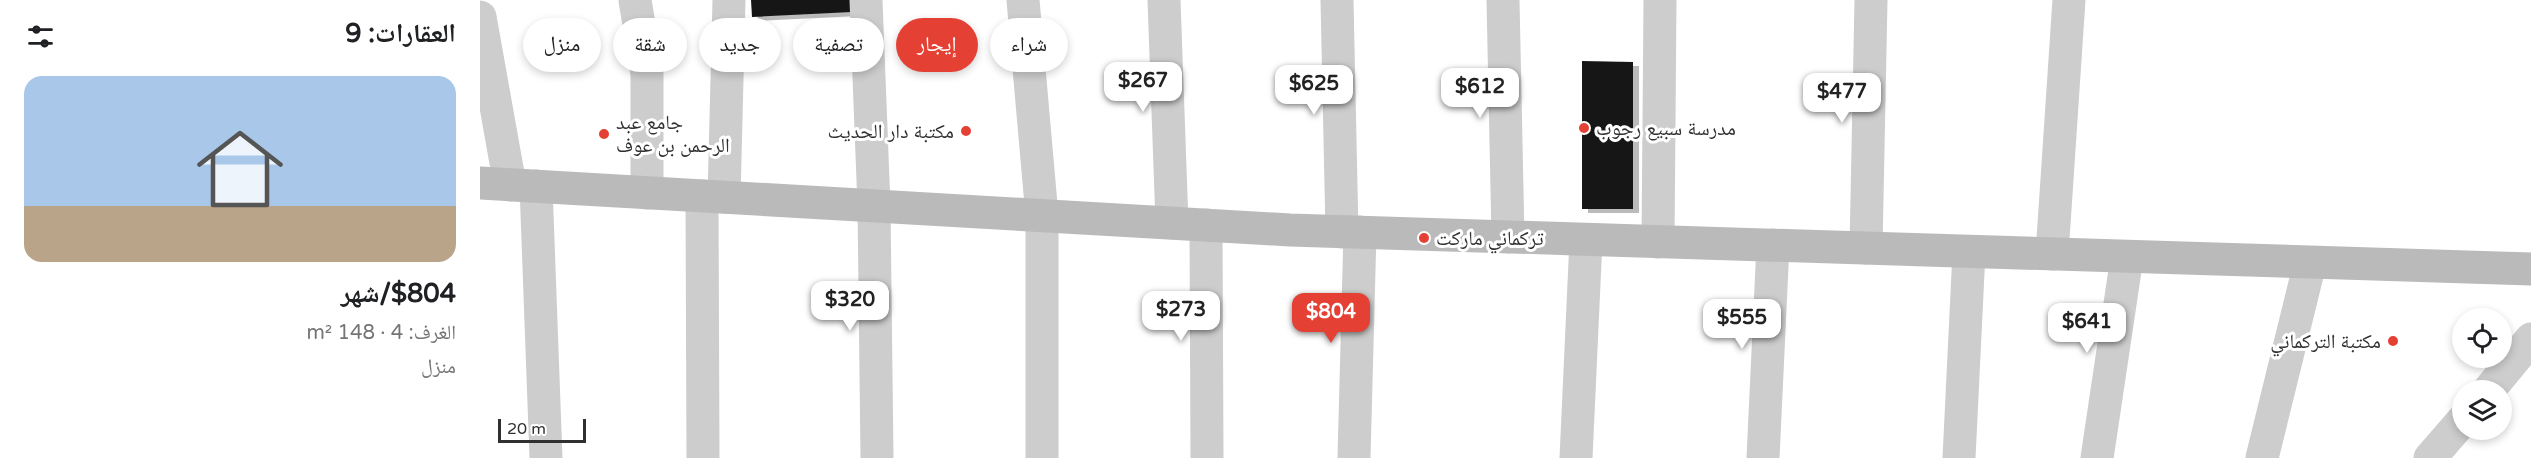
<!DOCTYPE html>
<html lang="ar">
<head>
<meta charset="utf-8">
<style>
  body { margin:0; font-family:"Varela Round","Noto Naskh Arabic",sans-serif; background:#f6f6f6; color:#202124; direction:rtl; height:100vh; display:flex; flex-direction:column; font-size:22px; white-space:nowrap }
  * { box-sizing:border-box; margin:0 }
  p { font-size:20px; color:#757577 }
  .icon { flex:none; width:33px; height:33px; fill:none; stroke:currentColor; stroke-width:2; stroke-linecap:round; stroke-linejoin:round }
  .map { position:relative; flex:1; overflow:hidden; direction:ltr }
  .details { display:flex; flex-direction:column; background:#fff; width:480px }
  .details>* { flex:none }
  .hud { position:absolute; left:18px; top:18px; width:570px; height:54px; direction:rtl; display:flex; gap:12px }
  .buttons { position:absolute; left:1972px; top:308px; display:grid; gap:12px }
  .buttons a { display:grid; place-items:center; width:60px; height:60px; border-radius:50%; background:#fff; box-shadow:0 3px 9px #0003; font-size:30px }
  .scale { position:absolute; left:18px; bottom:15px; width:88px; box-sizing:border-box; padding-left:6px; border:3px solid #303030; border-top:0; font-size:16px; line-height:21px; white-space:nowrap; color:#303030; -webkit-text-stroke:4px #fff; paint-order:stroke }
  .price { position:absolute; translate:-50% -51px; padding:0 14px; border-radius:12px; background:#fff; color:#222; font-size:20px; line-height:39px; filter:drop-shadow(0 2px 3px #0008) }
  .price::after { content:''; position:absolute; left:50%; top:36px; width:18px; height:14px; margin-left:-9px; background:inherit; clip-path:polygon(0 0,100% 0,50% 100%) }
  .price.on { background:#e44134; color:#fff }
  ul { padding:0; list-style:none }
  li { display:grid; align-content:center; gap:12px; height:318px; padding:0 24px }
  li span { display:grid; place-items:center; height:186px; border-radius:18px; color:#555 }
  li>.icon { margin-inline-start:auto }
  span .icon { width:108px; height:108px; fill:#fffc; stroke-width:1 }
  li b { font-size:26px }
  h2 { display:flex; justify-content:space-between; align-items:center; height:72px; padding:0 24px; font-size:26px }
  .pill { padding:0 21px; border-radius:27px; background:#fff; box-shadow:0 3px 9px #0003; font-size:21px; line-height:54px }
  .pill.on { background:#e44134; color:#fff }
  main { display:flex; flex:1; min-height:0 }
  .map>svg:first-child { display:block }
  .building { fill:#171717; filter:url(#shadow) }
  .lines { fill:none; stroke-linecap:round; stroke-linejoin:round }
  .street { stroke:#cdcdcd; stroke-width:33 }
  .secondary { stroke:#bababa; stroke-width:33 }
  .poi-dot { fill:#e44134; stroke:#fff; stroke-width:2 }
  .labels { text-anchor:middle; stroke-width:6; stroke-linejoin:round; paint-order:stroke }
  .poi-label { font-size:20px; fill:#303030; stroke:#fff; text-anchor:start }
</style>
</head>
<body>
<main>
<div class="map">
<svg width="2051" height="458" viewBox="0 0 2051 458">
  <defs>
    <filter id="shadow"><feDropShadow dx="6" dy="4" stdDeviation="0" flood-color="#0004"/></filter>
  </defs>
  <rect width="100%" height="100%" fill="#fff"/>
  <path class="building" d="M271 0H372V12L272 17Z
    M1102 61 1153 62V209H1102Z"/>
  <g class="lines">
    <path class="street" d="M155 0 167 74V193
      M386 0 394 206 397 458
      M543 0 562 216V458
      M684 0 692 223
      M857 0 862 232
      M1023 0 1028 237
      M0 17 30 185
      M56 186 66 458
      M222 196 223 458
      M244 197 249 0
      M726 225 727 458
      M1178 242 1180 0
      M1386 248 1391 0
      M1572 254 1589 0
      M2009 390 2051 339
      M874 458 880 232
      M1096 458 1106 240
      M1283 458 1293 245
      M1479 458 1489 252
      M1617 458 1647 257
      M1782 458 1830 263
      M1950 458 1983 420"/>
    <path class="secondary" d="M0 183 810 230 2051 269"/>
  </g>
  <g class="poi-dot">
    <circle cx="1104" cy="128" r="6"/>
    <circle cx="486" cy="131" r="6"/>
    <circle cx="124" cy="134" r="6"/>
    <circle cx="944" cy="238" r="6"/>
    <circle cx="1913" cy="341" r="6"/>
  </g>
  <g class="labels">
    <g class="poi-label">
      <text x="136" y="129">جامع عبد<tspan x="136" dy="23">الرحمن بن عوف</tspan></text>
      <text x="1116" y="135">مدرسة سبيع رجوب</text>
      <text x="474" y="138" text-anchor="end">مكتبة دار الحديث</text>
      <text x="956" y="245">تركماني ماركت</text>
      <text x="1901" y="348" text-anchor="end">مكتبة التركماني</text>
    </g>
  </g>
</svg>
<div class="buttons">
<a><svg class="icon" aria-label="locate" viewBox="0 0 24 24"><circle cx="12" cy="12" r="6"/><path d="M12 2v4M12 18v4M2 12h4M18 12h4"/></svg></a>
<a><svg class="icon" aria-label="layers" viewBox="0 0 24 24"><path d="M12 4l9 5-9 5-9-5zM3 14l9 5 9-5"/></svg></a>
</div>
<div class="scale">20 m</div>
<b class="price" style="left:663px;top:113px">$267</b>
<b class="price" style="left:834px;top:116px">$625</b>
<b class="price" style="left:1000px;top:119px">$612</b>
<b class="price" style="left:1362px;top:124px">$477</b>
<b class="price" style="left:370px;top:332px">$320</b>
<b class="price" style="left:701px;top:342px">$273</b>
<b class="price on" style="left:851px;top:344px">$804</b>
<b class="price" style="left:1262px;top:350px">$555</b>
<b class="price" style="left:1607px;top:354px">$641</b>
<div class="hud">
<a class="pill">شراء</a>
<a class="pill on">إيجار</a>
<a class="pill">تصفية</a>
<a class="pill">جديد</a>
<a class="pill">شقة</a>
<a class="pill">منزل</a>
</div>
</div>
<section class="details">
<h2>العقارات: 9<svg class="icon" aria-label="filters" viewBox="0 0 24 24"><path d="M4 7h16M4 17h16"/><circle cx="9" cy="7" r="2"/><circle cx="15" cy="17" r="2"/></svg></h2>
<ul>
<li><span style="background:linear-gradient(#a9c7e8 70%,#b9a48a 0)"><svg class="icon" aria-label="home" viewBox="0 0 24 24"><path d="M3 11l9-7 9 7M6 9v11h12V9"/></svg></span><div><b>$804/شهر</b><p>الغرف: 4 · 148 m²</p><p>منزل</p></div></li>
</ul>
</section>
</main>
</body>
</html>
